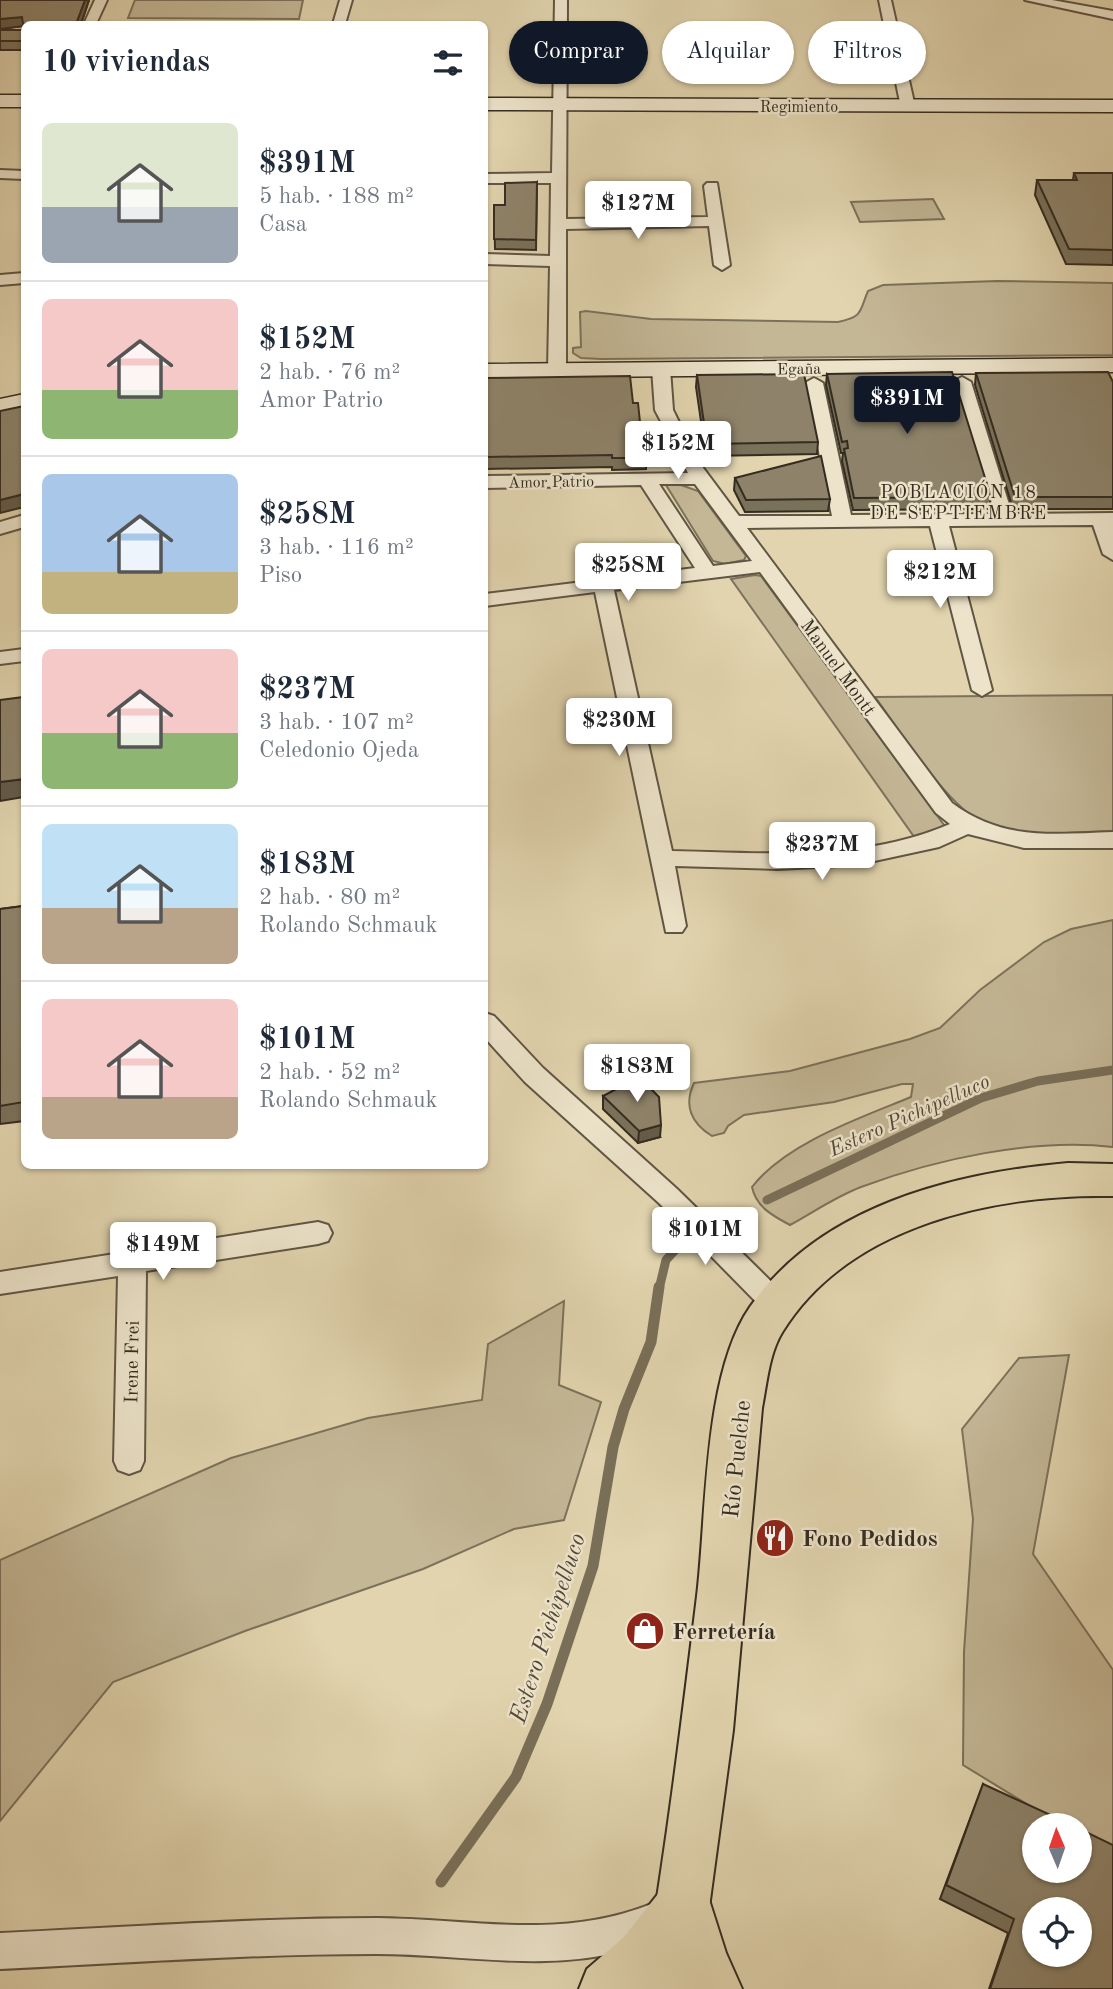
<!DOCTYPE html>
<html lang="es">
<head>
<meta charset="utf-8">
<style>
  body { margin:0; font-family:"Old Standard TT",serif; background:#f2f2f3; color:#1f2937; height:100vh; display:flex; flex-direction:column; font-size:26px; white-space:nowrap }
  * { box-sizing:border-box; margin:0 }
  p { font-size:23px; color:#747a83 }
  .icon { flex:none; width:38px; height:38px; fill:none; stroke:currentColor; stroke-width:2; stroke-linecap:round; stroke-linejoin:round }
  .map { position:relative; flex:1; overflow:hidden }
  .drawer { position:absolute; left:21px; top:21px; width:467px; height:1148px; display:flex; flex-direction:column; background:#fff; border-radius:10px; box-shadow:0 2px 5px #0004 }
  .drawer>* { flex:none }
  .guide { position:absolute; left:509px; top:21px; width:499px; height:63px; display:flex; gap:14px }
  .needle { width:46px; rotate:358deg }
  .fabs { position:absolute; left:1022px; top:1813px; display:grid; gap:14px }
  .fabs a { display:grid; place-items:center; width:70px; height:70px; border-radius:50%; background:#fff; box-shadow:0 2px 5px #0004; font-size:35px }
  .price { position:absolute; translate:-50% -60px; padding:0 16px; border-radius:7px; background:#fff; color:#222; font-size:23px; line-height:46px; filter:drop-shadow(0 2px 4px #0008) }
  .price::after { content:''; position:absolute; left:50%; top:42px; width:21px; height:16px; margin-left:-10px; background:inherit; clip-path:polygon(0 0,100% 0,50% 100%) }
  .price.selected { background:#111827; color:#fff }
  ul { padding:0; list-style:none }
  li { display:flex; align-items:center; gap:21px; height:175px; padding:0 21px }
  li+li { border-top:2px solid #e0e1e3 }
  li span { display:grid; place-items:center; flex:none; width:196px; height:140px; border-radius:10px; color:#555 }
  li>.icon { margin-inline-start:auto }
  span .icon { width:84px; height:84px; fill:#fffc; stroke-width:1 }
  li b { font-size:30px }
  h2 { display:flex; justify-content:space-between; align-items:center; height:84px; padding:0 21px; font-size:30px }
  .pill { padding:0 24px; border-radius:32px; background:#fff; box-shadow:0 2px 5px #0004; font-size:24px; line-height:63px }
  .pill.selected { background:#111827; color:#fff }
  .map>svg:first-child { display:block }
  .green { fill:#c4b796; stroke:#7c725b; stroke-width:2 }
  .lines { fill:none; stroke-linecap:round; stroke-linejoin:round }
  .stream-far1 { stroke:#796f58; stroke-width:9 }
  .stream { stroke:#796f58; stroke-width:11 }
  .minor-casing { stroke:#605644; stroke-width:4 }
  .secondary-casing { stroke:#352c20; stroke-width:3 }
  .primary-casing { stroke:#352c20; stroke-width:4 }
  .trunk-casing { stroke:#352c20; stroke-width:4 }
  .minor { fill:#ece3ca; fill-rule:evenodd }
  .secondary { fill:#ece3ca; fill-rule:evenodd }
  .primary { fill:#e1d4ae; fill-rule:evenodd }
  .trunk { fill:#e1d4ae; fill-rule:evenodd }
  .wall { fill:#7a715b; stroke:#352c20; stroke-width:2 }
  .shaded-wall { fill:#635c4a; stroke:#352c20; stroke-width:2 }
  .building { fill:#8e836a; stroke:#352c20; stroke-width:2; fill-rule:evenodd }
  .labels { text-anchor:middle; stroke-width:5; stroke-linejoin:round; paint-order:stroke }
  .far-street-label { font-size:16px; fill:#352c20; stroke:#ece3ca }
  .far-neighbourhood-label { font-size:18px; letter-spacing:2px; fill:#352c20; stroke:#ece3ca }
  .street-label { font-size:19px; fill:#352c20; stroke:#ece3ca }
  .water-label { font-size:21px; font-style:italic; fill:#524838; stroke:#ece3ca }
  .near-street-label { font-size:23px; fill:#352c20; stroke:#ece3ca }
  .near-poi-label { font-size:23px; font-weight:bold; fill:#352c20; stroke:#ece3ca; text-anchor:start }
  .near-water-label { font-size:24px; font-style:italic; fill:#524838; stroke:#ece3ca }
</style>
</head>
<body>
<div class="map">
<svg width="1113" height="1989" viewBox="0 0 1113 1989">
  <rect width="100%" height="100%" fill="#e1d4ae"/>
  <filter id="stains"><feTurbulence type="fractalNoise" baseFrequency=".00286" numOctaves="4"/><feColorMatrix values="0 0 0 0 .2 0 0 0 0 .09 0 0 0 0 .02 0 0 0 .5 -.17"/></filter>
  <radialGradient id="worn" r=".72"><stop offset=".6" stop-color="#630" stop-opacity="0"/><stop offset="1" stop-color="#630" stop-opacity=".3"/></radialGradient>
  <path class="green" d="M135 0H303L299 19 128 18Z
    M933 199 944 219 860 222 851 202Z
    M997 281 1113 283V355L601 359 581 358 573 353V348L581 347 580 312 586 311 651 319 838 322C864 316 859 312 868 291L883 285Z
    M666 485H681L698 491 746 556 744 560 725 564 713 561Z
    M755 575 761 576 944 825 940 831 915 838 731 579Z
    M1113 695V831C1072 832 1023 839 984 823 947 807 900 730 875 697Z
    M1113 920V1147C1032 1138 936 1159 861 1187 835 1197 814 1212 790 1225 773 1216 756 1207 752 1187 786 1143 860 1118 911 1097L913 1084H902L834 1102 744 1115 728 1126 724 1133 712 1136C692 1124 683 1106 694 1083L790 1071 910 1039 940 1028 980 990 1044 942 1071 929Z
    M564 1301 559 1385 601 1402 564 1520 514 1529 423 1569 245 1631 113 1682 0 1821V1560L231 1458 368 1418 482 1400 488 1344Z
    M1069 1355 1033 1554 1113 1670V1849L1080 1833V1825L1056 1822 963 1765 964 1652 973 1519 962 1429 1019 1358Z"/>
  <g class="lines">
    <path class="stream-far1" d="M767 1200 981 1098 1038 1081 1113 1070
      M659 1289 666 1260 678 1247"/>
    <path class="stream" d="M441 1882 516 1777 547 1704 593 1566 613 1447 624 1409 651 1342 659 1287"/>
    <g class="minor-casing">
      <path id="minor" d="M95 0H107L96 24H84Z
        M340 0H352L345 24H333Z
        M555 0H567L566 219 708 217 704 186 707 183H717L730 265 722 270 714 265 709 226 566 229V370L557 375 548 370 550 266 485 264V254L550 256 551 183H485V174L552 173Z
        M879 0H891L915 107 913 110 901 107Z
        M1025 0H1052L1113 11V19Z
        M0 170 24 171V179L0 178Z
        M24 273V283L0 285V275Z
        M661 364 670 369 673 410 698 461 739 516H832L805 383 814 378 823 383 851 515 993 514 953 382 962 377 971 382 1012 514 1113 513V560L1103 554 1093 525 949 526 992 690 982 696 972 690 930 526 747 528 952 803C1003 841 1053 834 1113 832V848H1024L968 834 939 847 856 865 778 869 675 866 686 926 682 932H666L595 592 485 606V594L695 568 641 485 485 488V476L688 473 655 410 652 369ZM659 484H695L752 561 713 566ZM760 572 936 813 950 824C862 862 766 853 672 851L614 590Z
        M24 515V527L0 534V522Z
        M24 649V661L0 664V652Z
        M485 1013 494 1016 543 1068 677 1189 787 1297 791 1305 787 1313 777 1317 767 1313 659 1203 525 1082 485 1038Z
        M318 1222 328 1225 332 1233 328 1241 318 1244 146 1271 144 1461 140 1470 129 1474 118 1470 114 1461 118 1276 0 1294V1272Z
        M656 1902 668 1908 674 1920 668 1932C654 1939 640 1947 624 1951 543 1972 459 1954 376 1954 251 1954 125 1963 0 1969V1933C126 1927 252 1918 378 1918 474 1919 564 1941 656 1902Z"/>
    </g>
    <g class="secondary-casing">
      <path id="secondary" d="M0 95H24V107H0Z
        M485 98 1113 100V112L485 110Z
        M1113 358V372L485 378V364Z
        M24 394V409L0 415V399Z"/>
    </g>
    <g class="primary-casing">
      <path id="primary" d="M1068 1163 1113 1164V1196C996 1194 850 1224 783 1331 769 1353 767 1383 762 1408L733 1730 698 1989H642C665 1859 681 1727 697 1596 707 1513 703 1375 750 1307 820 1206 954 1173 1068 1163Z"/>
    </g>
    <g class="trunk-casing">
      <path id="trunk" d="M685 1875 704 1884 726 1953 742 1989H684L673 1964 650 1989H579L587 1969 623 1938 666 1884Z"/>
    </g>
    <use href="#minor" class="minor"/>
    <use href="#secondary" class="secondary"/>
    <use href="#primary" class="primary"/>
    <use href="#trunk" class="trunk"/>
  </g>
  <path class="wall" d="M85 0H89L81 24H24V50H0V30H24V26L0 29Z
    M1074 173H1113V265L1066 264 1035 195 1037 180H1073Z
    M537 182 536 250 495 249 494 205H505Z
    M976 373 1113 382V509H1013L975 385Z
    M827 374 991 497 989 509 853 510 842 461 843 453H841L826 385Z
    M697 375 818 442 817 454 706 456 696 387Z
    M485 378 633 403 641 432 646 458V469L612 470V467L485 469Z
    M735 478 830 499 828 511 745 512 734 490Z
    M24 906V1121L0 1124V909Z
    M603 1096 660 1137 638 1143 603 1109Z
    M983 1784 1113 1989H989L1008 1933 940 1899Z"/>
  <path class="shaded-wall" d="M85 0H89L81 24H76Z
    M22 17 24 26 0 29V19Z
    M24 494V507L0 513V500Z
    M24 779V797L0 801V782Z
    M661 1125 660 1137 638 1143 639 1131Z"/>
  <path class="building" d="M0 0H85L76 24H24V41H0V30H24L22 17 0 19Z
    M127 23H166V24H127Z
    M1074 173H1113V250L1069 249 1037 180H1077Z
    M537 182 536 240 494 239V205H505V183Z
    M952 372 991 497 854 498 844 449 848 448 847 441 842 442 827 374Z
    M1108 372 1113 382V497H1015L976 373Z
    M804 374 818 442 707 444 697 375Z
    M630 376 633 403H638L641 432H644L646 458H612V455L485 457V378Z
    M24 406V494L0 500V411Z
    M821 456 830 499 746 500 735 478Z
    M24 697V779L0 782V700Z
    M24 906V1102L0 1106V909Z
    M639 1077 659 1097 661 1125 639 1131 603 1096Z
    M983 1784 1072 1825H1034V1871H1080V1829L1113 1845V1989H990L1014 1919 946 1885ZM1034 1909H1080V1955H1034Z"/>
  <defs>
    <g id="restaurant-disc" transform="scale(2.0125)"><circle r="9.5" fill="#8f2418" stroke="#ece3ca"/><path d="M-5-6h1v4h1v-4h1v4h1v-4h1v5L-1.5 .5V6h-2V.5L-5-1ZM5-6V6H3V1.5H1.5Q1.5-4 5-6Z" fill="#fff"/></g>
    <g id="shop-disc" transform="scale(2.0125)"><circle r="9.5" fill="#8f2418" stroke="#ece3ca"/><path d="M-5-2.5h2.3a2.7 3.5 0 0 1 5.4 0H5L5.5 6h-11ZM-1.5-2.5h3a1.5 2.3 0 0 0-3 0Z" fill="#fff"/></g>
  </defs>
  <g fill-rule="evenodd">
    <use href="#restaurant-disc" x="775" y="1538"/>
    <use href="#shop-disc" x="645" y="1631"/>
  </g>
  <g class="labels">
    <g class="far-street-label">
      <text x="799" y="112">Regimiento</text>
      <text transform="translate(799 368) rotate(-1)" y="6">Egaña</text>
      <text transform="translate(551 481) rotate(-1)" y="6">Amor Patrio</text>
    </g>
    <g class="far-neighbourhood-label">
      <text x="959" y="498">POBLACIÓN 18<tspan x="959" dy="21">DE SEPTIEMBRE</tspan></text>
    </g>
    <g class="street-label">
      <text transform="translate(839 667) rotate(54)" y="7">Manuel Montt</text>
      <text transform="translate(131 1362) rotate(-89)" y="7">Irene Frei</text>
    </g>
    <g class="water-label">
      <text transform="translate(909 1115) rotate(-24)" y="7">Estero Pichipelluco</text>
    </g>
    <g class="near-street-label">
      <text transform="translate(736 1459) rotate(-84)" y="8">Río Puelche</text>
    </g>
    <g class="near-poi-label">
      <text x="802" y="1546">Fono Pedidos</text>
      <text x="672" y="1639">Ferretería</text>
    </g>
    <g class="near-water-label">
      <text transform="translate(547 1628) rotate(-72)" y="8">Estero Pichipelluco</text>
    </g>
  </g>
  <rect width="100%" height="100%" filter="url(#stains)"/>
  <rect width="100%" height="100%" fill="url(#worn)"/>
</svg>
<div class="fabs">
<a><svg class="needle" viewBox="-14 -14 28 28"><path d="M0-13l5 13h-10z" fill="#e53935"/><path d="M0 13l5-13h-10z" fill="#747a83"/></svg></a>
<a><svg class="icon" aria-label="locate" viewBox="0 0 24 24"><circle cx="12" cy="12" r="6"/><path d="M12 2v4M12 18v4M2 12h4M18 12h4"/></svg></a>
</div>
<b class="price" style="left:638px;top:241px">$127M</b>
<b class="price selected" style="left:907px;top:436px">$391M</b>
<b class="price" style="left:678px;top:481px">$152M</b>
<b class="price" style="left:628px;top:603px">$258M</b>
<b class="price" style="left:940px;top:610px">$212M</b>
<b class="price" style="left:619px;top:758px">$230M</b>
<b class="price" style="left:822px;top:882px">$237M</b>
<b class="price" style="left:637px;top:1104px">$183M</b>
<b class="price" style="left:705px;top:1267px">$101M</b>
<b class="price" style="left:163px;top:1282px">$149M</b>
<div class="guide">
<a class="pill selected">Comprar</a>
<a class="pill">Alquilar</a>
<a class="pill">Filtros</a>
</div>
<section class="drawer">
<h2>10 viviendas<svg class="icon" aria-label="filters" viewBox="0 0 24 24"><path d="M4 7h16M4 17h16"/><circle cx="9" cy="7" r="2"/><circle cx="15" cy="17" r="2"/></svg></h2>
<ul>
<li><span style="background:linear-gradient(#dfe7d0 60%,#9aa5b1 0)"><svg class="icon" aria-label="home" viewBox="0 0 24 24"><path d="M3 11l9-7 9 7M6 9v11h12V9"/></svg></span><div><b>$391M</b><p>5 hab. · 188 m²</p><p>Casa</p></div></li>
<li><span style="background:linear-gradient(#f6c9c9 65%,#8fb573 0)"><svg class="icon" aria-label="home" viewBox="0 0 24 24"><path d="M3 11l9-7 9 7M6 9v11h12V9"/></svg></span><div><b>$152M</b><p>2 hab. · 76 m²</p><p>Amor Patrio</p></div></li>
<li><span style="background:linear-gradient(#a9c7e8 70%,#c2b280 0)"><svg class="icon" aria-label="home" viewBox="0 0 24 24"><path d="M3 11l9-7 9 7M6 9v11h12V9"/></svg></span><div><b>$258M</b><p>3 hab. · 116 m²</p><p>Piso</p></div></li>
<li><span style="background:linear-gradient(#f6c9c9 60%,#8fb573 0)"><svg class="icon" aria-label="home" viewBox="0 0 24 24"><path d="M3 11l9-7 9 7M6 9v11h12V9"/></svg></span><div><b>$237M</b><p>3 hab. · 107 m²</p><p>Celedonio Ojeda</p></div></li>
<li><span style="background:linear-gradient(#bfe0f5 60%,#b9a48a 0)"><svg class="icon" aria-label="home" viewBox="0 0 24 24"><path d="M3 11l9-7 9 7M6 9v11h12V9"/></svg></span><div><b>$183M</b><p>2 hab. · 80 m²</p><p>Rolando Schmauk</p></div></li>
<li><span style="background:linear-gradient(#f6c9c9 70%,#b9a48a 0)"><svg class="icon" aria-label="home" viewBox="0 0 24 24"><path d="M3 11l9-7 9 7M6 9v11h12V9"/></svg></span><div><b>$101M</b><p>2 hab. · 52 m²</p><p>Rolando Schmauk</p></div></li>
</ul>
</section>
</div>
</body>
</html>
